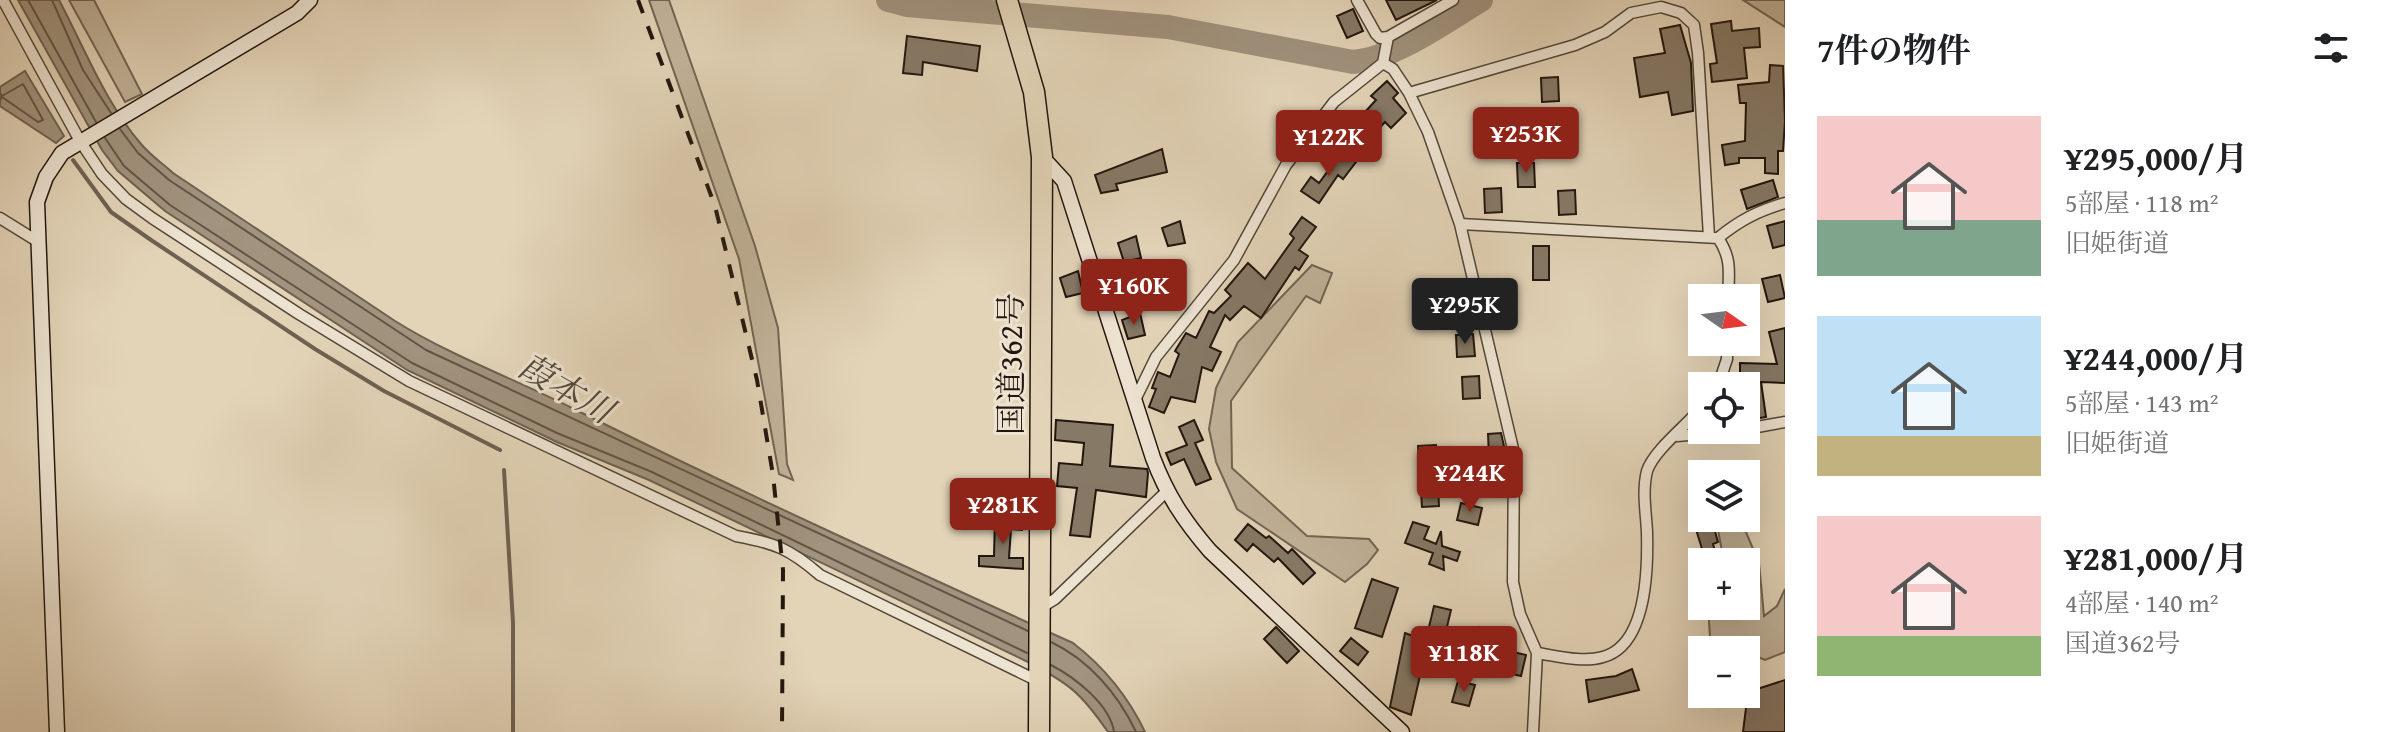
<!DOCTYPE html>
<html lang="ja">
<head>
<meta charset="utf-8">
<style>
  body { margin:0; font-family:"Gentium Book Plus","Noto Serif JP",serif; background:#f2f2f2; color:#202124; height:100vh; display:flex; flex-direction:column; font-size:30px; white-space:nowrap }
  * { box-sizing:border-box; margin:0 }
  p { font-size:26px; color:#757577 }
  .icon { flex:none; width:44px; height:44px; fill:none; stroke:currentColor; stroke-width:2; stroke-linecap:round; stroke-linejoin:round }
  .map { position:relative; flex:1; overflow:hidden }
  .side { display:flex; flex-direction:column; background:#fff; width:600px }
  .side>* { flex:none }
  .needle { width:52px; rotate:104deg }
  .controls { position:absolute; left:1688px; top:284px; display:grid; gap:16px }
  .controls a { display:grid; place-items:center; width:72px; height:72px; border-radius:0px; background:#fff; box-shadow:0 8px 32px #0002; font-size:40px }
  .price { position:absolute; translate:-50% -68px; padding:0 18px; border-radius:8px; background:#8f2418; color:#fff; font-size:26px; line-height:52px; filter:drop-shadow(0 2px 4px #0008) }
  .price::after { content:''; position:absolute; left:50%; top:48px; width:24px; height:18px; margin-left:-12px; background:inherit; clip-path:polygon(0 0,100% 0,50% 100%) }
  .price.active { background:#222; color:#fff }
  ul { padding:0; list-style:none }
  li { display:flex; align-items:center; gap:24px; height:200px; padding:0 32px }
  li span { display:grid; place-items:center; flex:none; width:224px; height:160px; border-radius:0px; color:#555 }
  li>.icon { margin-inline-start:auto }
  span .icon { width:96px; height:96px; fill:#fffc; stroke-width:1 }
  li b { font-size:34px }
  h2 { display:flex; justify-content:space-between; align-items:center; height:96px; padding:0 32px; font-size:34px }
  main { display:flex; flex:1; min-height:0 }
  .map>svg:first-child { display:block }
  .green { fill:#c2b49b; stroke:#726554; stroke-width:2 }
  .water { fill:#a1937e; stroke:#6e6151; stroke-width:2 }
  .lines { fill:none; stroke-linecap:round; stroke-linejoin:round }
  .shore { stroke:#625446; stroke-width:2 }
  .stream { stroke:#6e6151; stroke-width:4 }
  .river { stroke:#a1937e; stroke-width:24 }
  .building { fill:#867966; stroke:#22160e; stroke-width:2 }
  .street-casing { stroke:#524638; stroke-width:13 }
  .secondary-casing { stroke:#22160e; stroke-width:17 }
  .highway-casing { stroke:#22160e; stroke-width:23 }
  .street { stroke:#ede3d1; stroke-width:10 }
  .secondary { stroke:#ede3d1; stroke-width:14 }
  .highway { stroke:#e3d4b8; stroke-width:20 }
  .rail { stroke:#22160e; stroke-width:4; stroke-dasharray:14 14; stroke-linecap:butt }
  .labels { text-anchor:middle; stroke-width:6; stroke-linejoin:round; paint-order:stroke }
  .street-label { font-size:32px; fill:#22160e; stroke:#ede3d1 }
  .water-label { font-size:34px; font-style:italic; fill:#55483b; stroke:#ede3d1 }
</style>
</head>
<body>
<main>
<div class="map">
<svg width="1785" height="732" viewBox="0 0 1785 732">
  <rect width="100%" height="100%" fill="#e3d4b8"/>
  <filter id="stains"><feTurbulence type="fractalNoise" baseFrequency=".0025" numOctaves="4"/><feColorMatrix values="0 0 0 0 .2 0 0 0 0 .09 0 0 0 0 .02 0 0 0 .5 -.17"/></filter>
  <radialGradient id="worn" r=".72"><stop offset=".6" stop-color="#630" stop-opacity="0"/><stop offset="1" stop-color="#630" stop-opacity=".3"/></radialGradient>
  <path class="green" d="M69 0H94L142 94 125 102Z
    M649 0H669L755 246 778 328 787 464 793 480 779 474 739 259Z
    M1743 0H1785V27Z
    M1312 265 1332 273 1320 303 1306 296 1231 401 1232 468 1307 536 1369 539 1378 550 1367 564 1345 582 1237 509 1216 462 1209 429 1216 388 1238 342Z
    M1713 518H1740L1759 563 1764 616 1777 606 1785 589V652L1765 660 1710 637 1708 606H1746V562H1724L1716 519Z"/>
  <path class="water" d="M18 0H59C85 49 105 102 141 144 150 155 163 164 173 173L395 321C451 356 515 379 574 409 739 491 906 567 1073 643 1104 667 1128 696 1145 732H1108C1081 693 1070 684 1028 662L649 480 557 442 407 370 165 211 118 171 102 150Z
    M25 71 64 136 56 143 0 106V87Z"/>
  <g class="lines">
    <path class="shore" d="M28 0 96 122
      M52 0 83 70 111 113
      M0 93 2 96 23 84 43 120 38 122 2 97 0 100
      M120 129 138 153 169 180 426 350 1028 631
      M105 138 124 166 170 205 412 363 557 433 652 472 1027 653
      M1051 642C1089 660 1118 694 1136 732
      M1051 665C1074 677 1110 704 1114 732"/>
    <path class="stream" d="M73 160 111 212 151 240 315 349 384 391 500 450
      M504 470 513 623V732"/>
    <path class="river" d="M888 0 907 5 1168 27 1353 62C1394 59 1446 21 1481 0"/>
  </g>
  <path class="building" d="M1386 0H1437L1396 20Z
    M1353 9 1363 31 1347 38 1337 16Z
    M1731 21 1732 31 1759 28 1760 47 1744 48 1747 78 1712 82 1710 64 1717 63 1711 24Z
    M1680 25 1691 63 1693 111 1672 115 1668 92 1640 97 1634 58 1665 53 1660 29Z
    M907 36 980 46 977 71 923 62 922 75 903 73Z
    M1770 65 1783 66 1785 121 1783 151H1778V174L1765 173V158H1739V163L1725 165 1722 145 1745 141 1746 103H1740L1738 85 1769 82Z
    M1558 77 1559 101 1542 102 1541 78Z
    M1387 81 1398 93 1393 98 1406 113 1391 128 1385 122 1370 138 1354 124 1376 100 1371 96Z
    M1162 149 1167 172 1116 184 1118 190 1101 193 1095 175Z
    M1342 152 1356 162 1343 179 1338 175 1319 203 1301 191 1311 177 1319 183Z
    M1517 163H1534L1535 187H1518Z
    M1773 180 1778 197 1747 209 1741 190Z
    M1501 188 1502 212 1485 213 1484 189Z
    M1575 190 1576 214 1559 215 1558 191Z
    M1302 217 1316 227 1299 250 1308 256 1299 270 1295 267 1261 318 1244 306 1230 320 1225 315 1210 347 1221 352 1212 371 1202 367 1195 402 1171 397 1164 413 1149 407 1156 389 1152 388 1158 372 1170 377 1179 354 1175 351 1186 333 1196 338 1209 311 1214 313 1231 296 1225 290 1248 263 1265 279 1294 238 1290 234Z
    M1180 221 1185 243 1168 246 1162 228Z
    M1785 221V245L1773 248 1767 226Z
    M1136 236 1141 258 1124 262 1118 243Z
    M1533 246H1549V280H1533Z
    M1078 271 1083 293 1066 297 1060 278Z
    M1780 275 1785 298 1768 302 1762 279Z
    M1140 313 1145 335 1128 339 1122 320Z
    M1785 328V383L1761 382 1766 417 1748 420 1746 382H1740V363L1777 364 1769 332Z
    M1473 334 1475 356 1457 357 1456 335Z
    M1479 376 1480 398 1463 399 1462 377Z
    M1056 420 1113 425 1110 466 1147 469 1148 473 1146 497 1096 490 1090 537 1070 535 1077 488 1057 486 1059 463 1082 465 1084 443 1055 440Z
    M1194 420 1203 440 1195 443 1211 479 1196 485 1184 459 1171 465 1166 453 1187 445 1179 427Z
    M1501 433 1506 455 1489 456 1488 434Z
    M1436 445 1439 506 1422 507 1418 446Z
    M1461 503 1482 508 1478 525 1457 520Z
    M995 518 1022 519V530L1011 529 1009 558H1023V569L979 566V556H994Z
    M1712 521 1718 542 1713 544 1718 562H1706L1695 526Z
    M1413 522 1429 527 1424 539 1436 544 1441 531 1442 546 1460 552 1457 561 1443 556 1444 570 1429 564 1433 553 1405 543Z
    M1248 524 1266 538 1269 536 1288 553 1292 549 1315 573 1303 584 1278 558 1274 562 1253 544 1247 551 1235 540Z
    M1372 579 1398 588 1382 637 1355 628Z
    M1434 606 1451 610 1446 631 1429 627Z
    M1276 627 1299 651 1287 663 1264 639Z
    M1480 627 1497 631 1492 652 1475 648Z
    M1405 633 1426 641 1418 666 1422 667 1411 715 1390 707Z
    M1351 638 1368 652 1358 665 1340 651Z
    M1509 651 1526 655 1521 676 1504 672Z
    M1632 669 1639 690 1589 702 1586 680 1616 676Z
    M1785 680V732H1743L1748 692Z
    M1458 681 1475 685 1469 706 1452 702Z"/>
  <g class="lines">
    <g class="street-casing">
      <path id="street" d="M3 0 80 141 102 174 126 199 152 218 299 314 409 381 736 536C775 543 790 549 820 575L1040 682
        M1357 0 1376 34 1380 38 1388 37
        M1388 37 1453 0
        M1383 63 1393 69 1409 93 1428 132 1460 224 1514 453 1513 582 1520 614 1537 653 1533 732
        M1383 63 1388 37
        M1409 93 1575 45 1605 32 1631 13 1661 7 1681 13 1694 25 1698 53 1709 237
        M0 218 37 241
        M1460 224 1718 238C1740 220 1758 211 1785 203
        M1718 238C1732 258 1729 274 1728 298
        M1718 386 1727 359V342
        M1134 402 1156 357 1234 260 1286 165 1334 102 1383 63
        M1746 429 1785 422
        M1677 436 1743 430
        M1042 607 1055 599 1166 492
        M1537 653C1557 656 1583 663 1603 657 1647 645 1648 569 1647 532 1646 512 1642 491 1647 471 1654 450 1687 425 1702 407"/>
    </g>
    <g class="secondary-casing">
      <path id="secondary" d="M1042 157 1064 181 1153 458C1167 495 1184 521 1210 551L1402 732
        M57 732 37 202 46 177 62 153 297 13 310 0"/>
    </g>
    <g class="highway-casing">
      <path id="highway" d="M1007 0 1034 92 1042 157 1039 732"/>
    </g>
    <use href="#street" class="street"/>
    <use href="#secondary" class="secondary"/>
    <use href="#highway" class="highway"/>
    <path class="rail" d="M638 0 715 206 757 380 773 475 783 570 782 732"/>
  </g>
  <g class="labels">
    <g class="street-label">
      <text transform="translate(1011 364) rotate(-90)" y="11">国道362号</text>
    </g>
    <g class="water-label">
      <text transform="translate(566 388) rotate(30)" y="12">葭本川</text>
    </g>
  </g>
  <rect width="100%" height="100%" filter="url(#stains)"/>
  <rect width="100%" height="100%" fill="url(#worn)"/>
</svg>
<div class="controls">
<a><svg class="needle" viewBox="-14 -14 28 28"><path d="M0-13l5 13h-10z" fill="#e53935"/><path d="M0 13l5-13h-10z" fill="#757577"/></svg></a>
<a><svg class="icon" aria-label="locate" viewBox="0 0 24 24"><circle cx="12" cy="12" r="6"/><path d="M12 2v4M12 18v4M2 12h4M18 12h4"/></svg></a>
<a><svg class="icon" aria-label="layers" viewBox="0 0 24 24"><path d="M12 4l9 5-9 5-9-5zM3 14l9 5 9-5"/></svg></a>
<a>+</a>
<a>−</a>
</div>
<b class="price" style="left:1526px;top:175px">¥253K</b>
<b class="price" style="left:1329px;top:178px">¥122K</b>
<b class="price" style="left:1134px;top:327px">¥160K</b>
<b class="price active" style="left:1465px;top:346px">¥295K</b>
<b class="price" style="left:1470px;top:514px">¥244K</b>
<b class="price" style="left:1003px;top:546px">¥281K</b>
<b class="price" style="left:1464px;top:694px">¥118K</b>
</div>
<section class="side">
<h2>7件の物件<svg class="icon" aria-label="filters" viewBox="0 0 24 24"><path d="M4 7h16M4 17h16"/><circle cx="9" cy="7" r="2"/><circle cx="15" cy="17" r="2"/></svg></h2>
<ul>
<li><span style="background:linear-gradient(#f6c9c9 65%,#7fa58c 0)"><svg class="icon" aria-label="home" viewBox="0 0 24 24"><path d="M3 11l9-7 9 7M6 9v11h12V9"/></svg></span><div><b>¥295,000/月</b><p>5部屋 · 118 m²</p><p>旧姫街道</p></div></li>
<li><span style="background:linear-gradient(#bfe0f5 75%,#c2b280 0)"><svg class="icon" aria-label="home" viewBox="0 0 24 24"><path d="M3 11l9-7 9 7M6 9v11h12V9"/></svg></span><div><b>¥244,000/月</b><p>5部屋 · 143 m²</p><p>旧姫街道</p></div></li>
<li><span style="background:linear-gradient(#f6c9c9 75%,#8fb573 0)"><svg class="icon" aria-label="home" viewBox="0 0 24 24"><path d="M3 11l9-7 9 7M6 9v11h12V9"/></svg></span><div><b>¥281,000/月</b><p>4部屋 · 140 m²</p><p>国道362号</p></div></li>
</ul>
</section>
</main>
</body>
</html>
